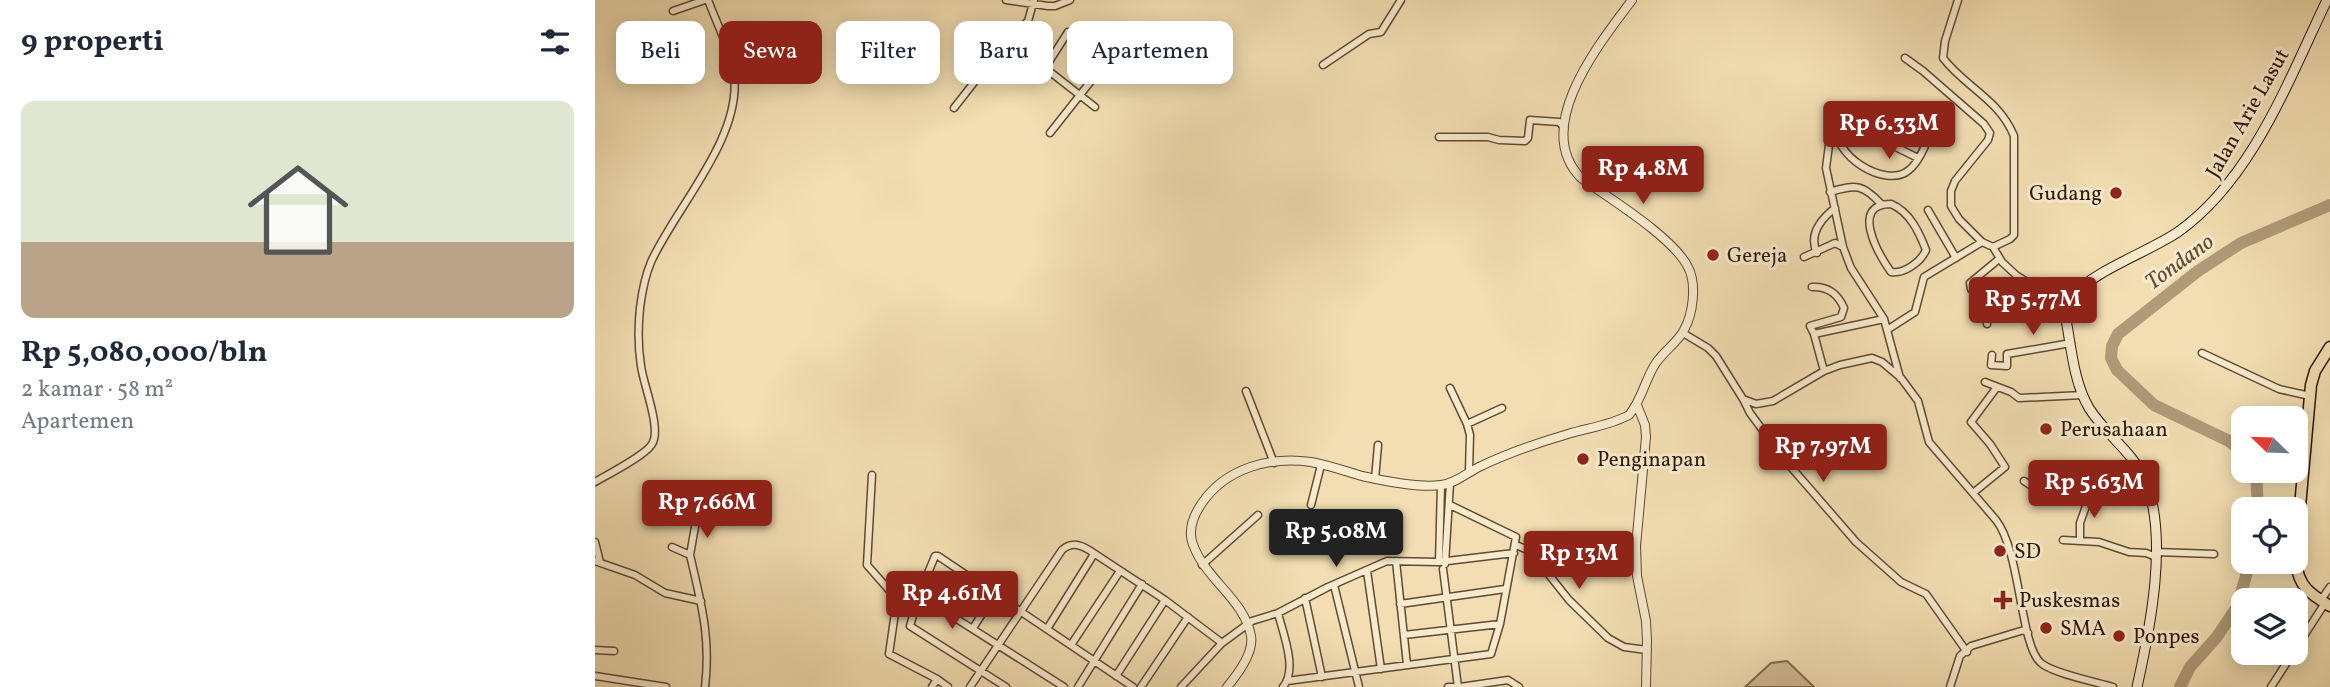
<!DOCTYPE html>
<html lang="id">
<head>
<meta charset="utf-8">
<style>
  body { margin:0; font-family:Vollkorn,serif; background:#f2f2f3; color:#1f2937; height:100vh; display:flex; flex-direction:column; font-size:26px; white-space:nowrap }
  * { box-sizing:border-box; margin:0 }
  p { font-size:23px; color:#747a83 }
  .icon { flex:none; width:38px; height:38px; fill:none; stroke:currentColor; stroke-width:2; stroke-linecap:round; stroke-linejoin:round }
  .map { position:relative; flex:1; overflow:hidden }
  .panel { display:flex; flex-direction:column; background:#fff; width:595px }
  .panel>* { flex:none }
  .guide { position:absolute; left:21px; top:21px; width:665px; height:63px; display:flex; gap:14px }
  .needle { width:46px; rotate:293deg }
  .buttons { position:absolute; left:1636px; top:406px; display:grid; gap:14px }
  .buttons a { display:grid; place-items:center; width:77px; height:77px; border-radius:14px; background:#fff; box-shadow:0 4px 18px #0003; font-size:35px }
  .price { position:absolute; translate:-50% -60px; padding:0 16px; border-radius:7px; background:#8f2418; color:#fff; font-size:23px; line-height:46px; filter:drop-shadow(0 2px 4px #0008) }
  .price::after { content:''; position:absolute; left:50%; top:42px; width:21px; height:16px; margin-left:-10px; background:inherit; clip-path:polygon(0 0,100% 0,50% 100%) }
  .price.on { background:#222; color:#fff }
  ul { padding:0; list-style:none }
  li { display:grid; align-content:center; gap:14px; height:371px; padding:0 21px }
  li+li { border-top:2px solid #e0e1e3 }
  li span { display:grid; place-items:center; height:217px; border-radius:14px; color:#555 }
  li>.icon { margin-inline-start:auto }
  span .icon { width:126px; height:126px; fill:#fffc; stroke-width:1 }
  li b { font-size:30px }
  h2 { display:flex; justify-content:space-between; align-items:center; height:84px; padding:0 21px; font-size:30px }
  .pill { padding:0 24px; border-radius:14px; background:#fff; box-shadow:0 4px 18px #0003; font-size:24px; line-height:63px }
  .pill.on { background:#8f2418; color:#fff }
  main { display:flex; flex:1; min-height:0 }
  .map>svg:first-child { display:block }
  .green { fill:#d1bc95; stroke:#806a50; stroke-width:2 }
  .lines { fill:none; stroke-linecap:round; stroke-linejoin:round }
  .river { stroke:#b09b79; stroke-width:12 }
  .minor-casing { stroke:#604a34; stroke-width:9 }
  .tertiary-casing { stroke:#604a34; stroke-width:10 }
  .secondary-casing { stroke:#30180a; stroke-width:11 }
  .trunk-casing { stroke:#30180a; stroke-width:13 }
  .minor { stroke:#f7eacd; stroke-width:6 }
  .tertiary { stroke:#f7eacd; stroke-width:8 }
  .secondary { stroke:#f7eacd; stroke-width:9 }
  .trunk { stroke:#f2deb2; stroke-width:10 }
  .poi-dot { fill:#8f2418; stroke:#f7eacd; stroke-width:2.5 }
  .labels { text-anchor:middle; stroke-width:6; stroke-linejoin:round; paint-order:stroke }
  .street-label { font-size:21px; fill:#30180a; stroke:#f7eacd }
  .poi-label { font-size:21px; fill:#30180a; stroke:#f7eacd; text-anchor:start }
  .water-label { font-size:23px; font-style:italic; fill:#634c36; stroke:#f7eacd }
</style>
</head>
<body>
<main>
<section class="panel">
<h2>9 properti<svg class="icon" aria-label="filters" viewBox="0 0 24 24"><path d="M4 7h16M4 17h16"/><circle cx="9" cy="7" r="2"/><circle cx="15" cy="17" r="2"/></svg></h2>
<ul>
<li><span style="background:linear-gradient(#dfe7d0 65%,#b9a48a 0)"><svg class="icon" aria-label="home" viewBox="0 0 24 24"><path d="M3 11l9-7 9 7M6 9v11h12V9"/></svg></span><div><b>Rp 5,080,000/bln</b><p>2 kamar · 58 m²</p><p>Apartemen</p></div></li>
</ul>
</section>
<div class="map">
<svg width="1735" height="687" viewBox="0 0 1735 687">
  <rect width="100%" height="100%" fill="#f2deb2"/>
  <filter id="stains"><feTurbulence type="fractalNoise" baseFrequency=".00286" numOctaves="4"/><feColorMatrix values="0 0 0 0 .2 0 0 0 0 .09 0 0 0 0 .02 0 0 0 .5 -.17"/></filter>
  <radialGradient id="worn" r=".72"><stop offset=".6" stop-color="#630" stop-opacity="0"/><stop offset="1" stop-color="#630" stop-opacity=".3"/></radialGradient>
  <path class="green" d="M1192 661 1219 687H1150L1176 663Z"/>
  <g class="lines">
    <path class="river" d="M1648 453 1634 441 1559 405 1522 370 1516 358 1517 346 1523 334 1603 271 1646 243 1735 205
      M1661 471 1663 509
      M1585 687 1595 667 1621 638 1642 607 1655 562"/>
    <g class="minor-casing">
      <path id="minor" d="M411 0 453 6H460L475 0
        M1363 0 1350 41 1348 58C1370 87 1404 99 1419 136V235L1415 239 1398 247
        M78 11 110 0
        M413 39 500 107
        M1310 58 1328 71 1389 124 1395 133 1393 140 1360 181 1356 191V206L1364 219 1387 242 1398 247 1407 262 1421 275 1471 307
        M728 65 774 34 786 32 806 0
        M450 68 473 32
        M359 108 413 39 433 21 439 0
        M455 133 515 57
        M1242 136 1234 145 1231 168 1248 247 1256 268 1289 319 1305 378
        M844 137H893L904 140 930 141 933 138 935 120 964 122 969 127
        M1323 158 1250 122 1242 123C1234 154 1291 190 1314 170 1324 162 1331 144 1336 132L1333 118
        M1235 192C1261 184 1268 184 1287 205
        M1296 204C1315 212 1324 232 1331 250 1326 262 1309 274 1296 272 1284 255 1254 204 1296 204Z
        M1333 210 1361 258
        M1222 253C1213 234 1226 219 1240 208
        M1209 257 1240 243 1248 247
        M1404 259 1375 283 1376 289 1388 290 1429 281
        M1217 287C1233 286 1243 294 1249 308L1246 317 1215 326 1219 334
        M1388 290 1392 324
        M1292 330 1320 312 1329 277 1387 242
        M1088 333 1113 348 1121 356 1148 399 1161 404 1178 401 1229 371 1245 365 1277 358 1287 362 1306 378 1323 401 1334 442 1401 520C1426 552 1425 646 1446 663 1457 673 1501 682 1518 687
        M1607 353 1684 389 1715 396
        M1397 355 1396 365 1412 366V354L1476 343
        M1229 371 1219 334 1289 319
        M1390 382 1416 392 1424 398 1488 395
        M855 388 872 424 875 435 874 471
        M651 391 679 463
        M1148 399 1155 413 1189 459 1261 542 1306 582 1331 594 1372 652
        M872 424 907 408
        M277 475 272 565 302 599 294 654 342 679
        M780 479 783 445
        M1429 481 1443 490 1464 497 1555 494
        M0 482C12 475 51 455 57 444 67 429 48 384 46 366 43 347 43 327 45 308 47 292 50 276 56 262 81 207 147 138 139 75 135 49 122 24 113 0
        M1378 493 1410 467 1395 444 1376 422 1402 387
        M716 505 726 465
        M1468 540 1504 542 1534 552 1551 553 1561 557
        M1485 540V523L1495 495
        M0 542 5 562
        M921 545 935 551 974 600 1013 638 1029 647 1052 650
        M77 547 95 555C106 603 116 637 110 687
        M1561 552 1619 554
        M95 555 101 521
        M1417 555 1421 557 1440 552
        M0 561 40 575 70 593 106 601
        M801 561 812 665
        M844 562 846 485
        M850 564 855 483
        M607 565 663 515
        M848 569 863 687
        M772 571 786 669
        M739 585 764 687
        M324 595 469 687
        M710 598 727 677
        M1726 600 1735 587
        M805 604 910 589
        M351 611 375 578
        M683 613C688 634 703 669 688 687
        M378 628 405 586 406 579 403 577
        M452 629 499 554
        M809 635 905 624
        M476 645 525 571
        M1701 648 1730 603
        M0 650 19 651
        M0 676 71 687
        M521 676 570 600
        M692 681 896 654 905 624 921 537 855 505
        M337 687 342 679 353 687
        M375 687 467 550C476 542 484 544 494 550L570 600 627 643
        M411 687 315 626 324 595 340 556H343L538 687
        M483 687 547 584
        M546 687 593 617
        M586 687 627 643 657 621 683 613 733 587 792 561 844 562 919 553
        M853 687H860
        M865 687 913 680 924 687
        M1355 687 1365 656 1376 646 1429 630 1433 633
        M1676 687 1698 653"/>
    </g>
    <g class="tertiary-casing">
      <path id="tertiary" d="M1042 405 1050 425 1051 437 1041 546 1042 576 1051 621 1052 641 1051 687
        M632 687C643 674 659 653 656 636 650 601 612 580 599 547 592 532 598 516 607 503 631 468 675 456 716 462 733 465 750 471 767 476 789 481 823 488 846 485 859 484 872 473 884 467 913 453 942 443 973 434 993 428 1016 425 1034 415 1047 400 1050 379 1061 363 1069 351 1083 342 1089 330 1098 314 1102 284 1093 267 1078 237 1015 199 986 178 936 127 1005 43 1037 0"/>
    </g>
    <g class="secondary-casing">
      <path id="secondary" d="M1542 687C1555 629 1574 536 1550 480 1538 452 1510 434 1494 408 1478 381 1476 344 1470 314 1471 307 1473 301 1478 295 1499 271 1555 251 1583 232 1657 180 1694 79 1732 0"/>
    </g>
    <g class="trunk-casing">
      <path id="trunk" d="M1701 551 1716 385 1720 371 1735 347
        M1701 562C1703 586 1715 594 1735 606"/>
    </g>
    <use href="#minor" class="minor"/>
    <use href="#tertiary" class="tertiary"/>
    <use href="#secondary" class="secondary"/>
    <use href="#trunk" class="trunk"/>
  </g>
  <g class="poi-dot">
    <circle cx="1521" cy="193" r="7"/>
    <circle cx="1118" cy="255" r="7"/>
    <circle cx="1451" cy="429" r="7"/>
    <circle cx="988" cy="459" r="7"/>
    <circle cx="1405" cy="551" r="7"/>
    <path d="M1404.5 589.5h7v7h7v7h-7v7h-7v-7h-7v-7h7z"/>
    <circle cx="1451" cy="628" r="7"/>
    <circle cx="1524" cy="636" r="7"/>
  </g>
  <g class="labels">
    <g class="street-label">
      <text transform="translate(1652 113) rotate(-60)" y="7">Jalan Arie Lasut</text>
    </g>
    <g class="poi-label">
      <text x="1507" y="200" text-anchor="end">Gudang</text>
      <text x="1132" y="262">Gereja</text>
      <text x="1465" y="436">Perusahaan</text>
      <text x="1002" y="466">Penginapan</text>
      <text x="1419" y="558">SD</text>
      <text x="1424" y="607">Puskesmas</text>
      <text x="1465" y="635">SMA</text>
      <text x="1538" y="643">Ponpes</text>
    </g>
    <g class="water-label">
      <text transform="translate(1584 261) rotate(-36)" y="8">Tondano</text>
    </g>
  </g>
  <rect width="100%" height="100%" filter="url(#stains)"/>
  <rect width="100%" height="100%" fill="url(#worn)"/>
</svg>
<div class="buttons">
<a><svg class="needle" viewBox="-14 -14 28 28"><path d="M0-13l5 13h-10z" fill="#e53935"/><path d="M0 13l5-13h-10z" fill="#747a83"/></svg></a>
<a><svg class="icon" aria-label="locate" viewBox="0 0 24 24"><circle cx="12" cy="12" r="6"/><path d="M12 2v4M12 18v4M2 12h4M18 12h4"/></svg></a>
<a><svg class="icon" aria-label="layers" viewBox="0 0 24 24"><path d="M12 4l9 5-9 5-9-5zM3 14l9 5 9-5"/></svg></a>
</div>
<b class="price" style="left:1294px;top:161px">Rp 6.33M</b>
<b class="price" style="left:1048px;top:206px">Rp 4.8M</b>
<b class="price" style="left:1438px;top:337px">Rp 5.77M</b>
<b class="price" style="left:1228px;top:484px">Rp 7.97M</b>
<b class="price" style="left:1499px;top:520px">Rp 5.63M</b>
<b class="price" style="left:112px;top:540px">Rp 7.66M</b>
<b class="price on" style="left:741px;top:569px">Rp 5.08M</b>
<b class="price" style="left:984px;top:591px">Rp 13M</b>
<b class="price" style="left:357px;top:631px">Rp 4.61M</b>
<div class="guide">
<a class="pill">Beli</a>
<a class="pill on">Sewa</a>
<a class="pill">Filter</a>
<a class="pill">Baru</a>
<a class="pill">Apartemen</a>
</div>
</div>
</main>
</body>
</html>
